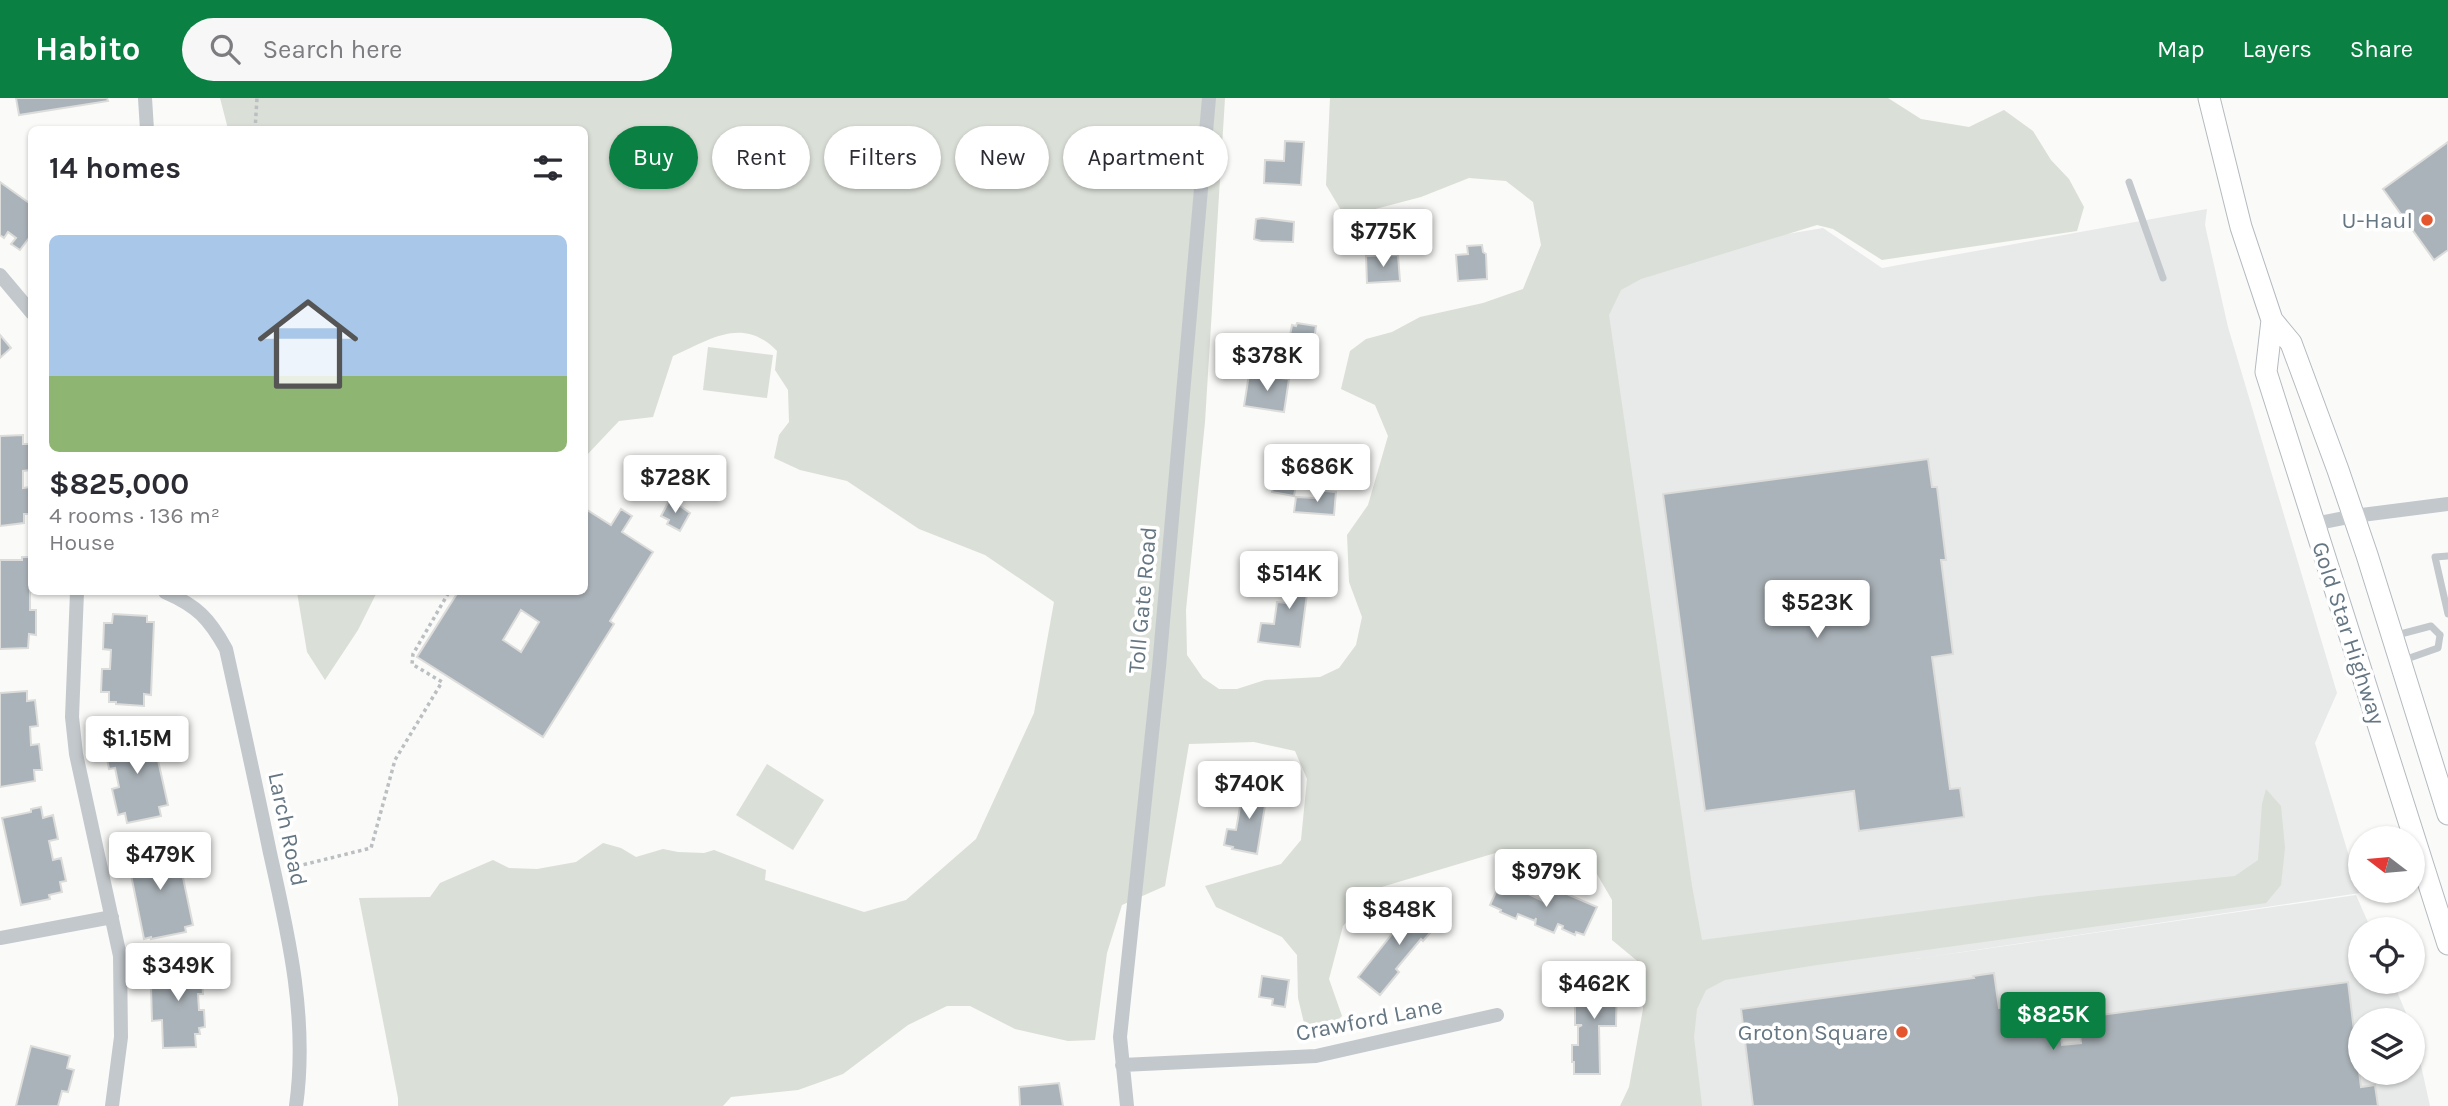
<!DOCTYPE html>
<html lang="en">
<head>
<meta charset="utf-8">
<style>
  body { margin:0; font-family:Karla,sans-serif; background:#f7f7f7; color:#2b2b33; height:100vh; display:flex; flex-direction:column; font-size:26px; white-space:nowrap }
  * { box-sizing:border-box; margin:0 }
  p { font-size:23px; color:#7c7c81 }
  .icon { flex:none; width:38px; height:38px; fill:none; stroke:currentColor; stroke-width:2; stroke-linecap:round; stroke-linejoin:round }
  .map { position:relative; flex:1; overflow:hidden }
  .details { position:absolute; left:28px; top:28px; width:560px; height:469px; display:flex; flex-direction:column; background:#fff; border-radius:10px; box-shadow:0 2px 5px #0004 }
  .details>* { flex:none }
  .guide { position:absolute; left:609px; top:28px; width:665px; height:63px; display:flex; gap:14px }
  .needle { width:46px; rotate:286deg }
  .controls { position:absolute; left:2348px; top:728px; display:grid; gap:14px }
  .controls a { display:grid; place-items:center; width:77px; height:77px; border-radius:50%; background:#fff; box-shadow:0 2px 5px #0004; font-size:35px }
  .price { position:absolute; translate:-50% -60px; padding:0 16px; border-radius:7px; background:#fff; color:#222; font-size:23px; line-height:46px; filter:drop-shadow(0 2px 4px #0008) }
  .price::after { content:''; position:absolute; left:50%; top:42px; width:21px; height:16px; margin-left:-10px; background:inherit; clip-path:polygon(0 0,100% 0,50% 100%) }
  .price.on { background:#0b8043; color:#fff }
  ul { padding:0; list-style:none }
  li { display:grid; align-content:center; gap:14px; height:371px; padding:0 21px }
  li+li { border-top:2px solid #e1e1e2 }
  li span { display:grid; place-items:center; height:217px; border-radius:10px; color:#555 }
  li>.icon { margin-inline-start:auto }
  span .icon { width:126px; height:126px; fill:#fffc; stroke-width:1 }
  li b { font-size:30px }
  h2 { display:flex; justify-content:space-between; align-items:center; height:84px; padding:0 21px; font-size:30px }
  .tag { padding:0 24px; border-radius:32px; background:#fff; box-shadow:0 2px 5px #0004; font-size:24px; line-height:63px }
  .tag.on { background:#0b8043; color:#fff }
  header { display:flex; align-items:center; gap:42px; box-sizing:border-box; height:98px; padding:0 35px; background:#0b8043; color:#fff }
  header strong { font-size:33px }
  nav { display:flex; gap:38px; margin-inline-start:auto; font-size:24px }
  .search { width:490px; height:63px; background:#f7f7f7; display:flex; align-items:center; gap:18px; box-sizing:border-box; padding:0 24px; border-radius:38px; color:#7c7c81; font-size:26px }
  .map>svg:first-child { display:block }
  .built { fill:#e8e9e9 }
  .green { fill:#dadfd7 }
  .building { fill:#aab3b9; stroke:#dcdcda; stroke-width:2; fill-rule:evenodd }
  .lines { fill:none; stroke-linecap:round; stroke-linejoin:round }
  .secondary-casing { stroke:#b3babf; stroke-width:23 }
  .path { stroke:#bbbfc2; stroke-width:3.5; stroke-dasharray:3.5 3.5; stroke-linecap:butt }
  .service { stroke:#c3c8cc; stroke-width:7 }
  .minor { stroke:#c3c8cc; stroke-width:14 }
  .secondary { stroke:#fff; stroke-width:21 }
  .poi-dot { fill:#e4572e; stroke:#fff; stroke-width:2.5 }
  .labels { text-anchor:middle; stroke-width:7; stroke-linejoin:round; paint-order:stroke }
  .poi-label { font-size:23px; fill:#657683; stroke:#fff; text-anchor:end }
  .street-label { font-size:23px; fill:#657683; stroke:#fff }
</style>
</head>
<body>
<header>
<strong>Habito</strong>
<div class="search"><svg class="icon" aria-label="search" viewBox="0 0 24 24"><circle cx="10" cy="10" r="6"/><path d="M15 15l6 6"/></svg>Search here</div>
<nav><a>Map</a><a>Layers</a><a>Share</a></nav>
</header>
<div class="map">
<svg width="2448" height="1008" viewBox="0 0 2448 1008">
  <rect width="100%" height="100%" fill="#fafaf8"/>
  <path class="built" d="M2207 111 2205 127 2228 229 2337 595 2315 645 2360 795 1915 861 2356 797 2371 831H2361V884H2393L2409 922H2361V975H2413V931L2430 1008H1687L1590 169 1823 130 1882 170Z"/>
  <path class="green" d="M220 0H1225L1205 324 1186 512 1187 557 1203 580 1219 591H1237L1265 582 1320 579 1339 570 1356 547 1362 519 1349 484 1347 437 1368 407 1388 338 1375 307 1341 291 1350 253 1366 241 1392 234 1420 219 1483 205 1523 191 1541 147 1533 104 1506 83 1469 80 1421 99 1345 119 1326 87 1330 0H1888L1921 21 1969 29 2004 12 2033 33 2051 62 2069 81 2084 109 2077 133 1882 162 1833 131 1817 127 1641 181 1621 192 1609 217 1692 788 1702 842 2039 798 2235 778 2258 762 2262 706 2266 691 2281 708 2285 750 2281 787 2266 805 1817 867 1725 882 1706 892 1697 911 1694 939 1702 1008H1620L1629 989 1643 911 1641 866 1612 842V802L1594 771 1548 757 1502 753 1375 791 1343 828 1329 881 1342 918 1330 929 1304 925 1298 900 1297 857 1282 839 1216 809 1205 788 1281 766 1301 742 1307 681 1295 653 1254 644 1189 646 1165 788 1122 807 1107 855 1095 942 1068 943 1015 931 970 908H947L908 927 843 976 798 992 731 999 723 1008H398V1000L359 800 430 799 440 785 493 762 509 770 537 771 576 764 603 745 621 750 636 759 663 751 678 754 704 755 714 752 766 772 765 782 864 814 906 802 976 741 1034 615 1054 504 985 457 919 431 847 383 800 372 774 360 779 337 789 324 788 292 775 272 777 253C743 218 711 241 673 258L653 319 619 323 585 359 584 32 228 31Z
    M708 249 773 257 767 300 703 292Z
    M297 494H377L358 532 325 582 307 554Z
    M767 666 824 702 793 752 736 717Z"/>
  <path class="building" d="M16 0H107L108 3 19 17Z
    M1285 43 1304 44 1301 87 1264 85 1265 62 1284 63Z
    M2448 44V152L2434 162 2383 91Z
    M0 84 32 107V136L20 152 11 146 16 140 8 134 4 140 0 137Z
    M1262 120 1294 124 1293 144 1261 143 1254 141 1256 121Z
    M1482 147 1483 154 1486 156 1487 181 1458 183 1456 157 1468 156 1467 148Z
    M1398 157 1400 183 1367 185 1366 158Z
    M1297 225 1316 228 1313 249 1293 246 1294 238 1290 237 1292 227 1296 228Z
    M0 237 11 250 0 260Z
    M1249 276 1289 281 1284 314 1244 308Z
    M23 337V346H30L31 372 23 373V390L30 389 31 416H24V425L0 428V338Z
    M1280 356 1301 360 1294 398 1272 394 1277 373 1270 371 1273 358 1279 359Z
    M1928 361 1932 389H1937L1946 462H1941L1953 556 1932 559 1950 691 1960 690 1964 719 1859 733 1854 693 1705 713 1663 396Z
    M1315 392 1336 394 1334 417 1294 414 1296 399 1315 400Z
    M670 401 690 415 680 433 667 426 669 422 661 418Z
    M584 410 611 427 621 411 632 418 622 434 653 454 610 523 614 526 543 639 417 559 458 494H584ZM521 512 539 524 521 554 503 542Z
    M22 459H32V494H38L30 493V512H36V537L29 536 28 550 0 551V462H22Z
    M1284 470 1310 473 1300 549 1258 544 1261 525 1274 526 1277 504 1286 505 1287 495 1281 494Z
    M113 516 147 518V524H154L151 597 144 596V608L116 606V604H109V594H101L102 571H110L111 552 103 551 104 525H112Z
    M27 593V603L35 602 38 628 30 629 31 647 39 646 42 672H34L35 683 0 689V595Z
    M151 631 168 707 159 709 161 718 127 725 125 715 118 717 112 691 119 689 115 670 109 671 104 647 110 645 108 640Z
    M1244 686 1268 690 1257 756 1232 751 1233 749 1224 747 1227 731 1236 732Z
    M41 709 43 720 53 717 58 741 49 743 53 762 61 760 66 783 60 784 62 794 49 797 50 801 21 807 2 720 31 714V711Z
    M168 746 169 752 177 751 193 827 185 829 186 834 151 841V839L144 841 128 762 134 760 132 753Z
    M1501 783 1545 804 1551 789 1597 809 1584 837 1576 834 1575 837 1562 831 1563 828 1558 826 1554 835 1535 827 1536 820 1535 823 1518 816 1516 821 1500 814 1501 812 1490 807Z
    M1419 802 1442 821 1423 843 1421 841 1396 871 1399 874 1380 897 1358 879Z
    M192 859 193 872H197V879H202L203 896H198L199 912H204L205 929 199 930 200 936H195L196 949 163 950 162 922 152 923 151 890 161 889 160 861Z
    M1994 875 1999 910 2057 903 2062 947 2081 945 2078 920 2348 884 2361 989 2375 987 2378 1008H1753L1741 911 1974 880 1973 878Z
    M1586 877 1617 878 1616 928H1599L1600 976H1574V964H1572V947H1578V929L1582 927H1575V906H1585V901H1582V887H1586Z
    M1262 878 1289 882 1285 909 1272 907 1273 901 1259 899Z
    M31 948 70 958 67 970 74 972 68 994 62 993 58 1008H16Z
    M1059 985 1063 1008H1020L1019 989Z"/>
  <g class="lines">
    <g class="secondary-casing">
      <path id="secondary" d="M2209 0 2241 129 2272 222 2291 245 2338 372 2367 457 2448 716
        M2272 222 2266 274 2448 846"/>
    </g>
    <path class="path" d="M255 32 257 0
      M290 770 371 750 395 662 442 584 412 566 413 556 449 494"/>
    <path class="service" d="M2129 84 2163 180
      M2448 458 2435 459 2448 516
      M2393 538 2431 528 2440 537
      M2401 563 2438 550 2440 537"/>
    <path class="minor" d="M145 0 147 32
      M0 177 32 215
      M2314 426 2354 418 2448 406
      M77 494 72 619 76 656 120 858 121 939 112 1008
      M165 494C197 508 209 520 226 551 241 619 256 687 270 755 289 839 308 922 296 1008
      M0 840 112 819
      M1122 967 1316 958 1497 917
      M1127 1008 1120 939 1159 569 1209 0"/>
    <use href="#secondary" class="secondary"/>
  </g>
  <g class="poi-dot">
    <circle cx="2427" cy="122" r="7"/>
    <circle cx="1902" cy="934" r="7"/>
  </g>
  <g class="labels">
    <g class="poi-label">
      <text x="2413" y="130">U-Haul</text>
      <text x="1888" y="942">Groton Square</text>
    </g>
    <g class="street-label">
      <text transform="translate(1142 502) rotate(-85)" y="8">Toll Gate Road</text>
      <text transform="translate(2349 535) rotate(72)" y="8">Gold Star Highway</text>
      <text transform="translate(288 731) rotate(78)" y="8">Larch Road</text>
      <text transform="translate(1369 921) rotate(-11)" y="8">Crawford Lane</text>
    </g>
  </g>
</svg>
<div class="controls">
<a><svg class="needle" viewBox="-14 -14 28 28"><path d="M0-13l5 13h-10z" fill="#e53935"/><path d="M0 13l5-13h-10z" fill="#7c7c81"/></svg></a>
<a><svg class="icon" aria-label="locate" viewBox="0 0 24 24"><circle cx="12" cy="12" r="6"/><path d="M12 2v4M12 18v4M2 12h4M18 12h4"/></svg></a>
<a><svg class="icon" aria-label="layers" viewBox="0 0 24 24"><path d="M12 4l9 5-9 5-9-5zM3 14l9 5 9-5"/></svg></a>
</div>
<b class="price" style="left:1383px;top:171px">$775K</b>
<b class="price" style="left:1267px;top:295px">$378K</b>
<b class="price" style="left:1317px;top:406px">$686K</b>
<b class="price" style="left:675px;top:417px">$728K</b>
<b class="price" style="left:1289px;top:513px">$514K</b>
<b class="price" style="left:1817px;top:542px">$523K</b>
<b class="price" style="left:137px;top:678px">$1.15M</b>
<b class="price" style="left:1249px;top:723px">$740K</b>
<b class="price" style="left:160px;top:794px">$479K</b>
<b class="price" style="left:1546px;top:811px">$979K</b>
<b class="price" style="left:1399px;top:849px">$848K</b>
<b class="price" style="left:178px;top:905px">$349K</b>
<b class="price" style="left:1594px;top:923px">$462K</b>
<b class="price on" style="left:2053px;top:954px">$825K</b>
<div class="guide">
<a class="tag on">Buy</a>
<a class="tag">Rent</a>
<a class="tag">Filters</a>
<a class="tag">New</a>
<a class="tag">Apartment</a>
</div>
<section class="details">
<h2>14 homes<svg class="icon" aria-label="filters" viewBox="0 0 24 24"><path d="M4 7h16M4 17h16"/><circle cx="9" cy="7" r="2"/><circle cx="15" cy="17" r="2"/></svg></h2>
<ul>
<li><span style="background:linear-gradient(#a9c7e8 65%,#8fb573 0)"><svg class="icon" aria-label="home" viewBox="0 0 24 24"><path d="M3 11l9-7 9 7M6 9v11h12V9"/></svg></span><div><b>$825,000</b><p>4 rooms · 136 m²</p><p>House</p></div></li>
</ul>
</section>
</div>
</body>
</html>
